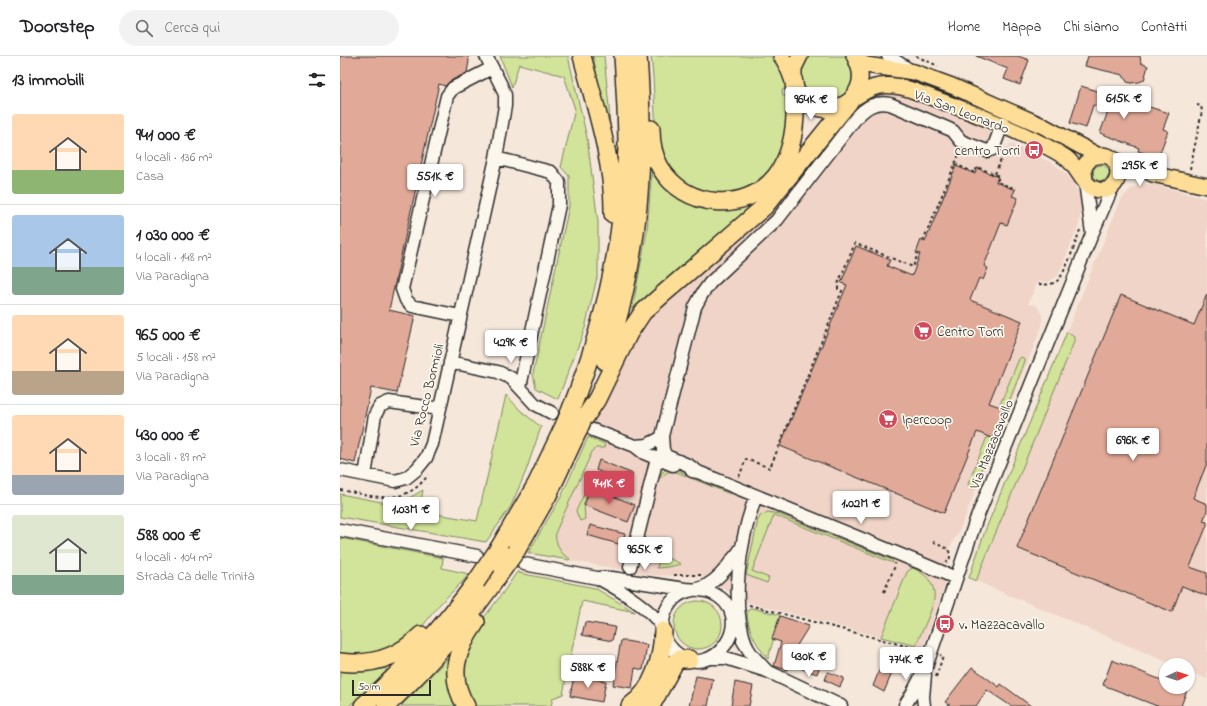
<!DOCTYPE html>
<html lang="it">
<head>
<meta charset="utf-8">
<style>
  body { margin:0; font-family:"Indie Flower",sans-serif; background:#f2f2f2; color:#202124; height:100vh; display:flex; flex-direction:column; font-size:15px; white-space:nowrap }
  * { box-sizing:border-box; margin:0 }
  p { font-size:13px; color:#757577 }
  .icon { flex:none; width:22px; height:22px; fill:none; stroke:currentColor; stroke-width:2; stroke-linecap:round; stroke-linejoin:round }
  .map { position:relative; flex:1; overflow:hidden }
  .side { display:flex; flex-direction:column; background:#fff; width:340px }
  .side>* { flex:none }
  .needle { width:26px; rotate:86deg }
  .buttons { position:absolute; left:819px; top:602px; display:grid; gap:8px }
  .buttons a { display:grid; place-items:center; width:36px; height:36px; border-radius:50%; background:#fff; box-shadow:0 1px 3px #0004; font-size:20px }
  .scale { position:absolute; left:12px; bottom:10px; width:79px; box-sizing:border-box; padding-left:4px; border:2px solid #2b2b2b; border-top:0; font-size:11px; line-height:14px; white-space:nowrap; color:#2b2b2b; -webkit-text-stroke:3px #fbf7ec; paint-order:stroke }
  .price { position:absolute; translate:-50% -34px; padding:0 9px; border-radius:4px; background:#fff; color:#222; font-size:13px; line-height:26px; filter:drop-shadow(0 1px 2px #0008) }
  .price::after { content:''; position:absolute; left:50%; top:24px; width:12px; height:9px; margin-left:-6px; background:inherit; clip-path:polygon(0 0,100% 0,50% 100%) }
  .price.current { background:#d1495b; color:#fff }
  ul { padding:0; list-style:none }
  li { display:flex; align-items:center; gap:12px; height:100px; padding:0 12px }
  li+li { border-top:1px solid #e0e0e0 }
  li span { display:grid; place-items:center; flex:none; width:112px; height:80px; border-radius:4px; color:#555 }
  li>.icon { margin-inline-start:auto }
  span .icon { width:48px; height:48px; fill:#fffc; stroke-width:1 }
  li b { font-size:17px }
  h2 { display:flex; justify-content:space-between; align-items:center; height:48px; padding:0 12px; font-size:17px }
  header { display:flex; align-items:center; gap:24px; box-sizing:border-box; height:56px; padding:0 20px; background:#fff; border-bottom:1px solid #e0e0e0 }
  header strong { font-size:19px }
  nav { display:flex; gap:22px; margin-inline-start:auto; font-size:14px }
  .search { width:280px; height:36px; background:#f2f2f2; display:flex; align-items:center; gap:10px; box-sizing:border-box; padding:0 14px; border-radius:22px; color:#757577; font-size:15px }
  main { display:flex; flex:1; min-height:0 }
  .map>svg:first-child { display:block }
  .built { fill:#f0d4c7 }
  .green { fill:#d1e499; stroke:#7e8862 }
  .building { fill:#e1a998; stroke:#2b2b2b }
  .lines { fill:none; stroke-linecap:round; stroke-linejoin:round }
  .minor-casing { stroke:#2b2b2b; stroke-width:15 }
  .major-casing { stroke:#2b2b2b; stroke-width:18 }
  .highway-casing { stroke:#2b2b2b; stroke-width:20 }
  .path { stroke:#2b2b2b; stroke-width:2; stroke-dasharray:3 3; stroke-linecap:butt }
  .minor { stroke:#fbf7ec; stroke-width:12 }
  .major { stroke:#fedd96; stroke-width:15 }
  .highway { stroke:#fedd96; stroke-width:17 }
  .highway-bridge-casing { stroke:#2b2b2b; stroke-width:20; stroke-linecap:butt }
  .highway-bridge { stroke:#fedd96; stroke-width:17 }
  .labels { text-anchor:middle; stroke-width:3.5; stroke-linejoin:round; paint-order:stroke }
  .street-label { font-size:14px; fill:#2b2b2b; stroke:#fbf7ec }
  .poi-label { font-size:14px; fill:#2b2b2b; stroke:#fbf7ec; text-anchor:start }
</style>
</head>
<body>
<header>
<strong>Doorstep</strong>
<div class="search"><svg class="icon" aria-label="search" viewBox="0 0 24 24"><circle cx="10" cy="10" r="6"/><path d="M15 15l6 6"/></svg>Cerca qui</div>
<nav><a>Home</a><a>Mappa</a><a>Chi siamo</a><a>Contatti</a></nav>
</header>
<main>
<section class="side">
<h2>13 immobili<svg class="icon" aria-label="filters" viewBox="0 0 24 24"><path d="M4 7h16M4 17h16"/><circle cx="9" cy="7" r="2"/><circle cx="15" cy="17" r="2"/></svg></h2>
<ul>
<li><span style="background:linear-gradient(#ffd9b3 70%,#8fb573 0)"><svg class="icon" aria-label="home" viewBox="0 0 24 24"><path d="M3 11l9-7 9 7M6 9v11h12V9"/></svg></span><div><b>941 000 €</b><p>4 locali · 136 m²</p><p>Casa</p></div></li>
<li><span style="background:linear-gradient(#a9c7e8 65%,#7fa58c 0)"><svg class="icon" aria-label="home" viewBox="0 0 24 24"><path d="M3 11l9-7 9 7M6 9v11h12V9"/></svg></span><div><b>1 030 000 €</b><p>4 locali · 148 m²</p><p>Via Paradigna</p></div></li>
<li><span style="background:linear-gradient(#ffd9b3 70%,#b9a48a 0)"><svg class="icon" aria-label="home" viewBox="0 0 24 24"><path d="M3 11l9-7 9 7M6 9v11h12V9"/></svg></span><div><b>965 000 €</b><p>5 locali · 158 m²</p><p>Via Paradigna</p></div></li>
<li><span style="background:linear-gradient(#ffd9b3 75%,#9aa5b1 0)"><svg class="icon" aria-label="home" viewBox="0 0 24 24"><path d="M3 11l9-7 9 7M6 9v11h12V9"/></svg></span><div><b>430 000 €</b><p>3 locali · 89 m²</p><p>Via Paradigna</p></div></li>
<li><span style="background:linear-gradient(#dfe7d0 75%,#7fa58c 0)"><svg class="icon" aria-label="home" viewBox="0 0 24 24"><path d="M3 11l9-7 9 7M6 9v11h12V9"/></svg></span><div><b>588 000 €</b><p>4 locali · 104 m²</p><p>Strada Cà delle Trinità</p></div></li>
</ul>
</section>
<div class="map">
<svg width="867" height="650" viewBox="0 0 867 650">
  <rect width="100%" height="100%" fill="#f6e7db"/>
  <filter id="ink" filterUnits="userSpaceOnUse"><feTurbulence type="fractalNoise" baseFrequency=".025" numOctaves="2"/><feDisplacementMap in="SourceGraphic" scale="8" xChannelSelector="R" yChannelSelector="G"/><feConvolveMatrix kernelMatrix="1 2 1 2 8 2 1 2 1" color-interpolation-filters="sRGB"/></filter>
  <g filter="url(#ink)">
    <path class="built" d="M540 36 560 37 577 45 644 69 651 76 650 84 668 92 670 87 712 107 723 115 733 125 739 138 742 152 738 171 718 220 708 226 698 225 688 248 696 249 702 259V270L621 471 609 493 611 502 607 508 605 528 583 592 406 546 363 521 312 519 188 497 214 455 229 426 254 367 287 293 299 271 511 51Z
      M805 128 816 129 867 143V623L848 615V609H834L629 522 645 475 779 148 783 141 791 133 798 130Z"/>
    <path class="green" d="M160 0H228L247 82 258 166V217L245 272 218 343 196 332 193 318 229 150V120L221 111 235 53 224 20 179 8 172 31Z
      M253 0H264L269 51 271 88Z
      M311 0H430C438 9 445 20 446 33L442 34 443 40H447L449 52 441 102 415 131 379 139 351 131 327 111 316 77 313 21Z
      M470 0H505C515 12 518 33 502 43 500 44 495 44 493 45 490 46 486 47 484 47 473 46 463 35 461 25 460 15 462 7 470 0Z
      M753 117a8 8 0 1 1 16 0a8 8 0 1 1-16 0Z
      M312 112 342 139 428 136 291 260 307 175Z
      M727 276 734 281V286L636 525 629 522 645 475Z
      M681 301 685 303V305L666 353 659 351 679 303Z
      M166 339 181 355 201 371 186 415 171 450 146 486 0 461V438L57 449 83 434 79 455 137 465Z
      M248 381 265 388 264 392H256L252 396 216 475C214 482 219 495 224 499 226 500 228 501 230 503L229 504 188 497 221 441Z
      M647 381 654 383 634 430 633 432H630L628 428Z
      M330 413 337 414 391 436 390 438 334 415 328 416 320 422 318 421 325 414Z
      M249 428 252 429 244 448 245 463 240 465 236 455Z
      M428 456 438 458 549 503 552 504 553 507 434 459 412 515 429 522 427 527 406 519 418 464 421 459Z
      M0 482 103 502 102 512 129 518 124 524 99 549 78 576 49 596 0 601Z
      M300 490 302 491 301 495 323 503 324 500 341 508 329 511 317 512 319 505 300 499 298 506H296Z
      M572 512C585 516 596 528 594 543 592 556 581 576 576 590L541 581 567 516Z
      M177 516H179V517L255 532 295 556 242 545 223 638 213 642 211 650H131L120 611 142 564 162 538Z
      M334 569a24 24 0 1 1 48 0a24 24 0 1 1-48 0Z
      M412 552 440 559 428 603C417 590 407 573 407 555Z
      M111 599 121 650H61Z
      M46 610V616L9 650H0V612Z"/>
    <path class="building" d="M0 0H128L129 5 127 17 110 25 105 30 99 28 49 254 75 260 57 337 31 332 15 407 0 403Z
      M636 0H678L689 4 680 29 664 23 668 13Z
      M748 0H800L801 7 808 10 804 24 799 26 791 27 787 26 783 19 745 10Z
      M741 30 829 57 823 73 828 75 818 102 798 95 799 92 760 77 769 53 753 49 746 72 730 67Z
      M616 110 635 118 637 112 658 121 656 126 675 134 672 140 678 142 667 169 661 167 644 210 648 212 643 224 639 222 630 244 682 265 649 347 666 353 654 383 637 376 604 457 440 390 507 229 501 227 516 190 550 204 547 210 572 220 580 198 576 197 581 184 585 186Z
      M867 238V407L853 442 867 448V455L863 465 867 466V469L850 511 867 517V540L842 530 832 556 677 492 781 239 854 269Z
      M259 404 293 418 289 428 256 414Z
      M251 431 295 449 288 466 244 449Z
      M250 469 285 478 282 489 247 479Z
      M440 560 469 570 456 591 483 601 477 618 449 608 447 614 434 610 441 586 432 583Z
      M245 566 275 571 272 585 242 579Z
      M281 584 307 589 303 614 295 612 292 632 273 629Z
      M547 595 559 600 544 636 533 630Z
      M772 604 826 626V631H840L847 634 841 650H817L763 629Z
      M632 611 659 631 661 628 691 650H671L647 634 636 650H611L605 646Z
      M488 616 504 622 500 631 485 624Z
      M234 620 266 625 262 646 230 640Z
      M356 620 373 623 368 650H349Z
      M395 626 413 630 409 650H391Z"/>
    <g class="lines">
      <g class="minor-casing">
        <path id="minor" d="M548 0 570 14
          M156 102 211 116 219 126V149L180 331
          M745 126 752 177
          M120 260 72 250 66 244 62 233 107 40 113 32 152 12
          M110 306 158 316 171 322 195 348 212 357
          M253 374 295 390 304 397 333 409
          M295 390 307 389 319 383
          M0 414 55 425 66 422 77 413 86 402 92 388 156 102 165 50V39L161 29 146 0
          M352 415 358 416 583 508 616 522
          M358 416 348 409 326 400 323 394 322 380 355 251 362 238 370 227 437 164 516 62C526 51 535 45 550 48L609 73 613 75 621 85 647 95 653 93 662 69
          M25 419 35 359 40 350 49 346 100 353
          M0 474 137 500
          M184 508 257 522H272L345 533C355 534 363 533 372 537 421 559 373 631 334 595 326 588 321 576 323 565 325 551 335 538 349 535 355 533 361 533 366 530 378 523 385 515 392 504 395 500 399 497 401 492
          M290 511 317 402
          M258 522C275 531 318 556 323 575
          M403 585 412 599 426 614
          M407 591C389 548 400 482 416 440
          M370 602H386L427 615 501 650
          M565 649 572 638 586 611 636 464 752 178 773 130
          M584 650 583 641 585 619"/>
      </g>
      <g class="major-casing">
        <path id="major" d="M441 0C452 14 452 31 462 43 466 47 471 51 477 52 502 60 517 33 540 30 558 27 576 36 593 42 626 54 659 67 690 82 702 88 714 94 725 101 738 110 742 129 755 133 774 140 785 118 773 103
          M514 0 520 6 526 9 574 16 612 30 703 70 757 99
          M454 24V12L460 0
          M511 43C522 31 523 16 515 2
          M812 118 867 130
          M745 126 744 114 745 109 752 101 763 99 768 100 780 107 822 120"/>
      </g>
      <g class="highway-casing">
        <path id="highway" d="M242 0C255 50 274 106 273 158
          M311 73C311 86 313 99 320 111 344 153 406 158 436 120 456 94 457 56 454 26
          M265 305C300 201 306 109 298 0
          M229 358C264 272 284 184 287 91 287 61 285 30 283 0
          M244 363 257 343 289 277 303 256 322 239 425 150 509 46
          M159 492 197 427 223 372
          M176 495 208 439 237 377
          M0 606C31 610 59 601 81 579
          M23 650C65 613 103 571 136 526
          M46 650C90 609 129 563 163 513
          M126 650C107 619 117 593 136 566
          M290 650C314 634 322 602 323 575
          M311 650 335 606 340 603H349"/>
      </g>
      <path class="path" d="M576 0 598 10
        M615 108 635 117 637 111 659 120 657 126 676 133
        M850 113 862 55 861 50 857 49
        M655 118 663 99
        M583 185 620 96
        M699 228C705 229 712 229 717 225 725 219 736 185 740 174
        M399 421 406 403 430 412 502 235 498 233V228L515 187 573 211 578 197
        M0 434C34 440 64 452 88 419
        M593 486 608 493C611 499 611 503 606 507
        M334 519H361
        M544 536 555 510V507
        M409 549 581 594
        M596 621 603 600 600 599"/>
      <use href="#minor" class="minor"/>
      <use href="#major" class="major"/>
      <use href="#highway" class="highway"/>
      <g class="highway-bridge-casing">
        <path id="highway-bridge" d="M223 372 229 358
          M237 377 243 363
          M163 513 176 495
          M136 526 159 492"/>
      </g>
      <use href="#highway-bridge" class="highway-bridge"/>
    </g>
  </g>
  <defs>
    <g id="bus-disc" transform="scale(1)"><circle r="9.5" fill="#d1495b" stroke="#fbf7ec"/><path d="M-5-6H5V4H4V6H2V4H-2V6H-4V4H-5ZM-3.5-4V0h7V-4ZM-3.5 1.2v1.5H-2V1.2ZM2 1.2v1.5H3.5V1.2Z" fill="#fff"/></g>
    <g id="supermarket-disc" transform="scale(1)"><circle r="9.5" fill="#d1495b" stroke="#fbf7ec"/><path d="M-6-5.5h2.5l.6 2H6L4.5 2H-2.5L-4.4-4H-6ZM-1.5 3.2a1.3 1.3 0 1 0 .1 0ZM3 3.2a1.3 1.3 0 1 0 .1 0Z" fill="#fff"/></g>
  </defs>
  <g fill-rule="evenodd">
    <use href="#bus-disc" x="694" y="94"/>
    <use href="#supermarket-disc" x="583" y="275"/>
    <use href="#supermarket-disc" x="548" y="363"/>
    <use href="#bus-disc" x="605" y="568"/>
  </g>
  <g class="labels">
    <g class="street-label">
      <text transform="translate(622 55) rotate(21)" y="5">Via San Leonardo</text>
      <text transform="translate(86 339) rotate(-76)" y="5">Via Rocco Bormioli</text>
      <text transform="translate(651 388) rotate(-68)" y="5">Via Mazzacavallo</text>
    </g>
    <g class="poi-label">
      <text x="680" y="99" text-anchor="end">centro Torri</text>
      <text x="597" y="280">Centro Torri</text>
      <text x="562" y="368">Ipercoop</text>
      <text x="619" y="573">v. Mazzacavallo</text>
    </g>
  </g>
</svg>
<div class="buttons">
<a><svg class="needle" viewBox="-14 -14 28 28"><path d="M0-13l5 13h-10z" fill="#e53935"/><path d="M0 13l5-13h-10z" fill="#757577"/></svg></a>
</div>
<div class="scale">50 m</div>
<b class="price" style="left:784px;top:64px">615K €</b>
<b class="price" style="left:471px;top:65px">964K €</b>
<b class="price" style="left:800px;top:131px">295K €</b>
<b class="price" style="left:95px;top:142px">551K €</b>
<b class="price" style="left:171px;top:308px">429K €</b>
<b class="price" style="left:793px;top:406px">696K €</b>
<b class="price current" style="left:269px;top:449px">941K €</b>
<b class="price" style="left:521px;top:469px">1.02M €</b>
<b class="price" style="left:71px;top:475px">1.03M €</b>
<b class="price" style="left:305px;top:515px">965K €</b>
<b class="price" style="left:469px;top:622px">430K €</b>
<b class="price" style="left:566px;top:625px">774K €</b>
<b class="price" style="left:248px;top:633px">588K €</b>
</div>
</main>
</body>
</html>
